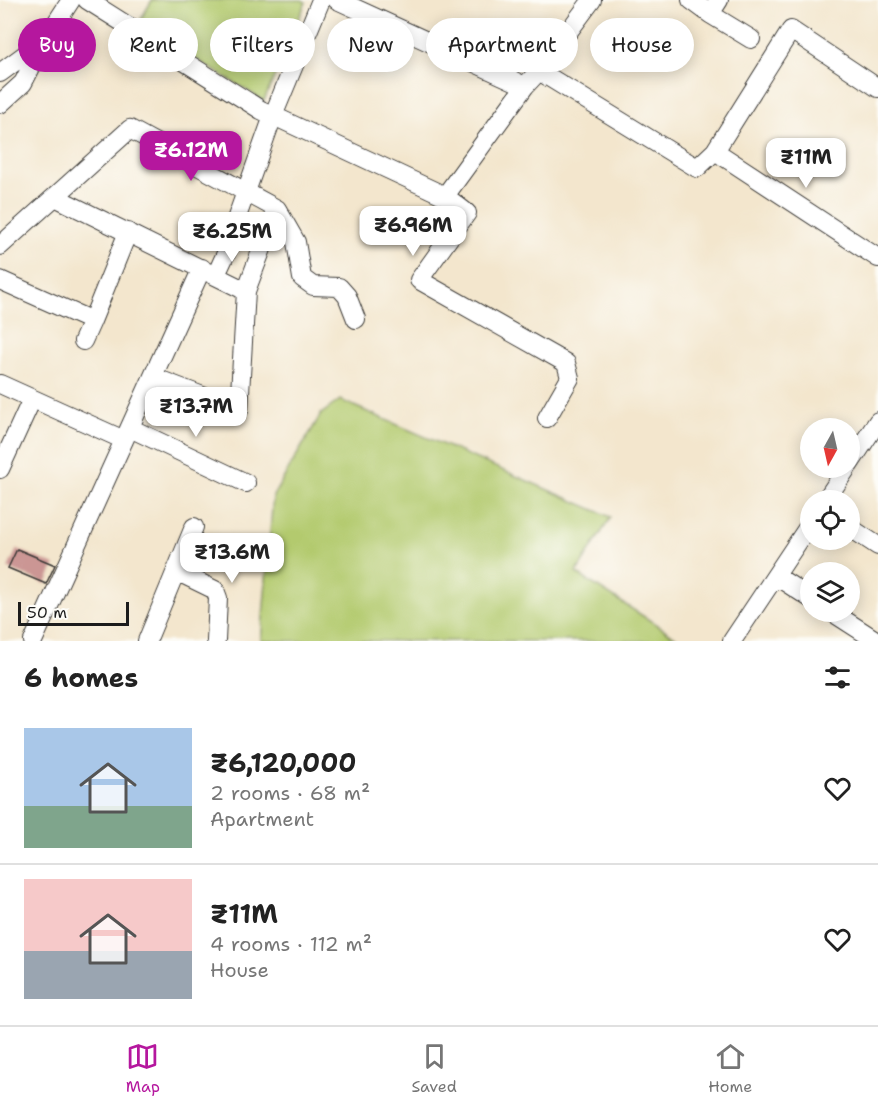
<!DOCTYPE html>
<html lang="en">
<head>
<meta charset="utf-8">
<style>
  body { margin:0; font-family:"Shantell Sans",sans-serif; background:#f6f6f6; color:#222; height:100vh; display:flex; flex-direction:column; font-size:22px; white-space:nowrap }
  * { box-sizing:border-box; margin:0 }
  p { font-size:20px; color:#767676 }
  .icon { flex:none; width:33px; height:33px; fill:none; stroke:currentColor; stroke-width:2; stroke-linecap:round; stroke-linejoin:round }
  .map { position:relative; height:641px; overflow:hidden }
  .panel { display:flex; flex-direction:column; background:#fff; flex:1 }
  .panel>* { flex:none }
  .banner { position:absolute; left:18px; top:18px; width:843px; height:54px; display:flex; gap:12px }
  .needle { width:39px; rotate:188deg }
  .fabs { position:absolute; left:800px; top:418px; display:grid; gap:12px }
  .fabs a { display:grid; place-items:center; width:60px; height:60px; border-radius:50%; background:#fff; box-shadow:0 3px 15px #0003; font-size:30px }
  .scale { position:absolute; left:18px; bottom:15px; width:111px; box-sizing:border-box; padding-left:6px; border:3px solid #1c1c1c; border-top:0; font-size:16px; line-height:21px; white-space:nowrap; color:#1c1c1c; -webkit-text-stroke:4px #fdfcf7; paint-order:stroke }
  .price { position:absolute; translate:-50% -51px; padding:0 14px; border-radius:12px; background:#fff; color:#222; font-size:20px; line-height:39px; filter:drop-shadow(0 2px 3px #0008) }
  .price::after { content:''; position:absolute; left:50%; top:36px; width:18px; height:14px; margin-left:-9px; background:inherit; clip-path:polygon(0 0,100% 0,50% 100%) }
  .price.selected { background:#b5179e; color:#fff }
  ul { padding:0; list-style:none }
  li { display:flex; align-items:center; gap:18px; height:150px; padding:0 24px }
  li+li { border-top:2px solid #e0e0e0 }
  li span { display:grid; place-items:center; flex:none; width:168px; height:120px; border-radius:0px; color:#555 }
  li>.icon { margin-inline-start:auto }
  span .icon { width:72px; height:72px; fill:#fffc; stroke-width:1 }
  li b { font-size:26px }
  h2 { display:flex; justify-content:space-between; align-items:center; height:72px; padding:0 24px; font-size:26px }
  .chip { padding:0 21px; border-radius:27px; background:#fff; box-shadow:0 3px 15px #0003; font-size:21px; line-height:54px }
  .chip.selected { background:#b5179e; color:#fff }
  .menu { display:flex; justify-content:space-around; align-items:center; height:84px; border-top:2px solid #e0e0e0; background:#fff; font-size:16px; color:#767676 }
  .menu a { display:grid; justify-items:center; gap:3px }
  .menu .selected { color:#b5179e }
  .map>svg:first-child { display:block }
  .green { fill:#b3ca6e; stroke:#687345; stroke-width:1.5 }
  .building { fill:#cb9694 }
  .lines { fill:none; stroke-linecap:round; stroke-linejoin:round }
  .minor-casing { stroke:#3c3a37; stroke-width:20 }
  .minor { stroke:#fff; stroke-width:18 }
</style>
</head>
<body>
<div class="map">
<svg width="878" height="641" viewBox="0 0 878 641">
  <rect width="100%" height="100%" fill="#fdfcf7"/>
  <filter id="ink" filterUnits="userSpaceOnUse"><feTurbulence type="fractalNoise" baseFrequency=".0167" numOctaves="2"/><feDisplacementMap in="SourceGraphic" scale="12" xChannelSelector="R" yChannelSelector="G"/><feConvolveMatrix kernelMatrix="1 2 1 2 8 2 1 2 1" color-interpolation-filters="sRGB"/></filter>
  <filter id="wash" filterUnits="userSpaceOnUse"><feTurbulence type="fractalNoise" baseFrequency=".008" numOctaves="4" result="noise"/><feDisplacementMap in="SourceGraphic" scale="24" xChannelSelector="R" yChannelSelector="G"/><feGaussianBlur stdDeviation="1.35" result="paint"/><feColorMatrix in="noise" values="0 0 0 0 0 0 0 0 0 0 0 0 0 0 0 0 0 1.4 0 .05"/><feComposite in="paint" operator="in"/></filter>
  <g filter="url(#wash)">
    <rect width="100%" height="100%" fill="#f3e6cd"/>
    <path class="green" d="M152 0H302L306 2 264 101 138 24Z
      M340 400 611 517 576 573 682 641H261L273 496 321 414Z"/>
    <g id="blocks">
      <path class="building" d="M17 549 55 565 46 584 8 568Z"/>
    </g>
  </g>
  <g filter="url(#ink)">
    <use href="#blocks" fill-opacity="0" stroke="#3c3a37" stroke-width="1.5"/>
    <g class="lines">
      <g class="minor-casing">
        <path id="minor" d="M87 0 261 110 445 196 467 213 419 280 566 363 570 378 547 418
          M337 0 525 86 539 71 592 0
          M691 0 710 14 719 0
          M710 14 751 39
          M539 71 697 168 715 151 791 30 878 88
          M0 73 42 42
          M0 104 23 83 45 40 71 0
          M715 151 878 258
          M445 196 525 86
          M55 197 246 291
          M0 246 130 129 277 209 296 242 302 278 313 286 339 287 347 296 356 319
          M216 275 234 236 232 231 273 116 321 0
          M0 280 92 321 128 232
          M83 341 92 321
          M153 377 239 410 246 291 277 209
          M0 384 124 440
          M130 428 246 483
          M849 465 878 421
          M0 469 32 399
          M825 501 847 468
          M849 527 878 546
          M176 571 215 590 218 598 216 641
          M776 576 810 598
          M832 612 877 641
          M33 641 202 268
          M147 641 194 527
          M732 641 810 524"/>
      </g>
      <use href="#minor" class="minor"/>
    </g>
  </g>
</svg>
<div class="fabs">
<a><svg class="needle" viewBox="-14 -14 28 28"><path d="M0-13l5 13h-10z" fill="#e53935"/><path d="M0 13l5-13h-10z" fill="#767676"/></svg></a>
<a><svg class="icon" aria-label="locate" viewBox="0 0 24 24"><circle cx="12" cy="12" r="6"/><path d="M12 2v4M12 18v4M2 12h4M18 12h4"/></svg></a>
<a><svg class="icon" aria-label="layers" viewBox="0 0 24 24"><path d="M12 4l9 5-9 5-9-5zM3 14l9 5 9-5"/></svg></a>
</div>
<div class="scale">50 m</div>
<b class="price selected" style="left:191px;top:182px">₹6.12M</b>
<b class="price" style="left:806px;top:189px">₹11M</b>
<b class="price" style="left:413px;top:257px">₹6.96M</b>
<b class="price" style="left:232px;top:263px">₹6.25M</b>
<b class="price" style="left:196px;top:438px">₹13.7M</b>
<b class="price" style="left:232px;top:584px">₹13.6M</b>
<div class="banner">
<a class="chip selected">Buy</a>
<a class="chip">Rent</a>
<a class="chip">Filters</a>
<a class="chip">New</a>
<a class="chip">Apartment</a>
<a class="chip">House</a>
</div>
</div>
<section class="panel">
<h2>6 homes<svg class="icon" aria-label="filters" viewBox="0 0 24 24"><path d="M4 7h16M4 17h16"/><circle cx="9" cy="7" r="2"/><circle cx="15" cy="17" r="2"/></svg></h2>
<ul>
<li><span style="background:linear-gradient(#a9c7e8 65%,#7fa58c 0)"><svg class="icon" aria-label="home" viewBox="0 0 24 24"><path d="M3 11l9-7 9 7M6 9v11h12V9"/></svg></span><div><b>₹6,120,000</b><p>2 rooms · 68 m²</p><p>Apartment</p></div><svg class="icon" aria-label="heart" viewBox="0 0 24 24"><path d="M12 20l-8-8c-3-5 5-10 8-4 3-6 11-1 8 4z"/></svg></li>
<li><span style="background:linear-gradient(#f6c9c9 60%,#9aa5b1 0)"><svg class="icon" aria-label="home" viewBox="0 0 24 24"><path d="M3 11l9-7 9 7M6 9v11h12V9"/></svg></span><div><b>₹11M</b><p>4 rooms · 112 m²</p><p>House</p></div><svg class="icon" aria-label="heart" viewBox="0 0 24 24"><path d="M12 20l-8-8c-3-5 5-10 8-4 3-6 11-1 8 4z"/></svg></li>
</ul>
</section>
<nav class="menu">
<a class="selected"><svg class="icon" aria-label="map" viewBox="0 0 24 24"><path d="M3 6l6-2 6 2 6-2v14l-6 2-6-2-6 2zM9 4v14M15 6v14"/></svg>Map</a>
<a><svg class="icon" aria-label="saved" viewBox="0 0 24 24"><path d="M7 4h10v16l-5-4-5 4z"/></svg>Saved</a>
<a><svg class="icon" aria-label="home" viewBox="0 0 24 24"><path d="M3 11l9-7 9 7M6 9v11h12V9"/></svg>Home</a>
</nav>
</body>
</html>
